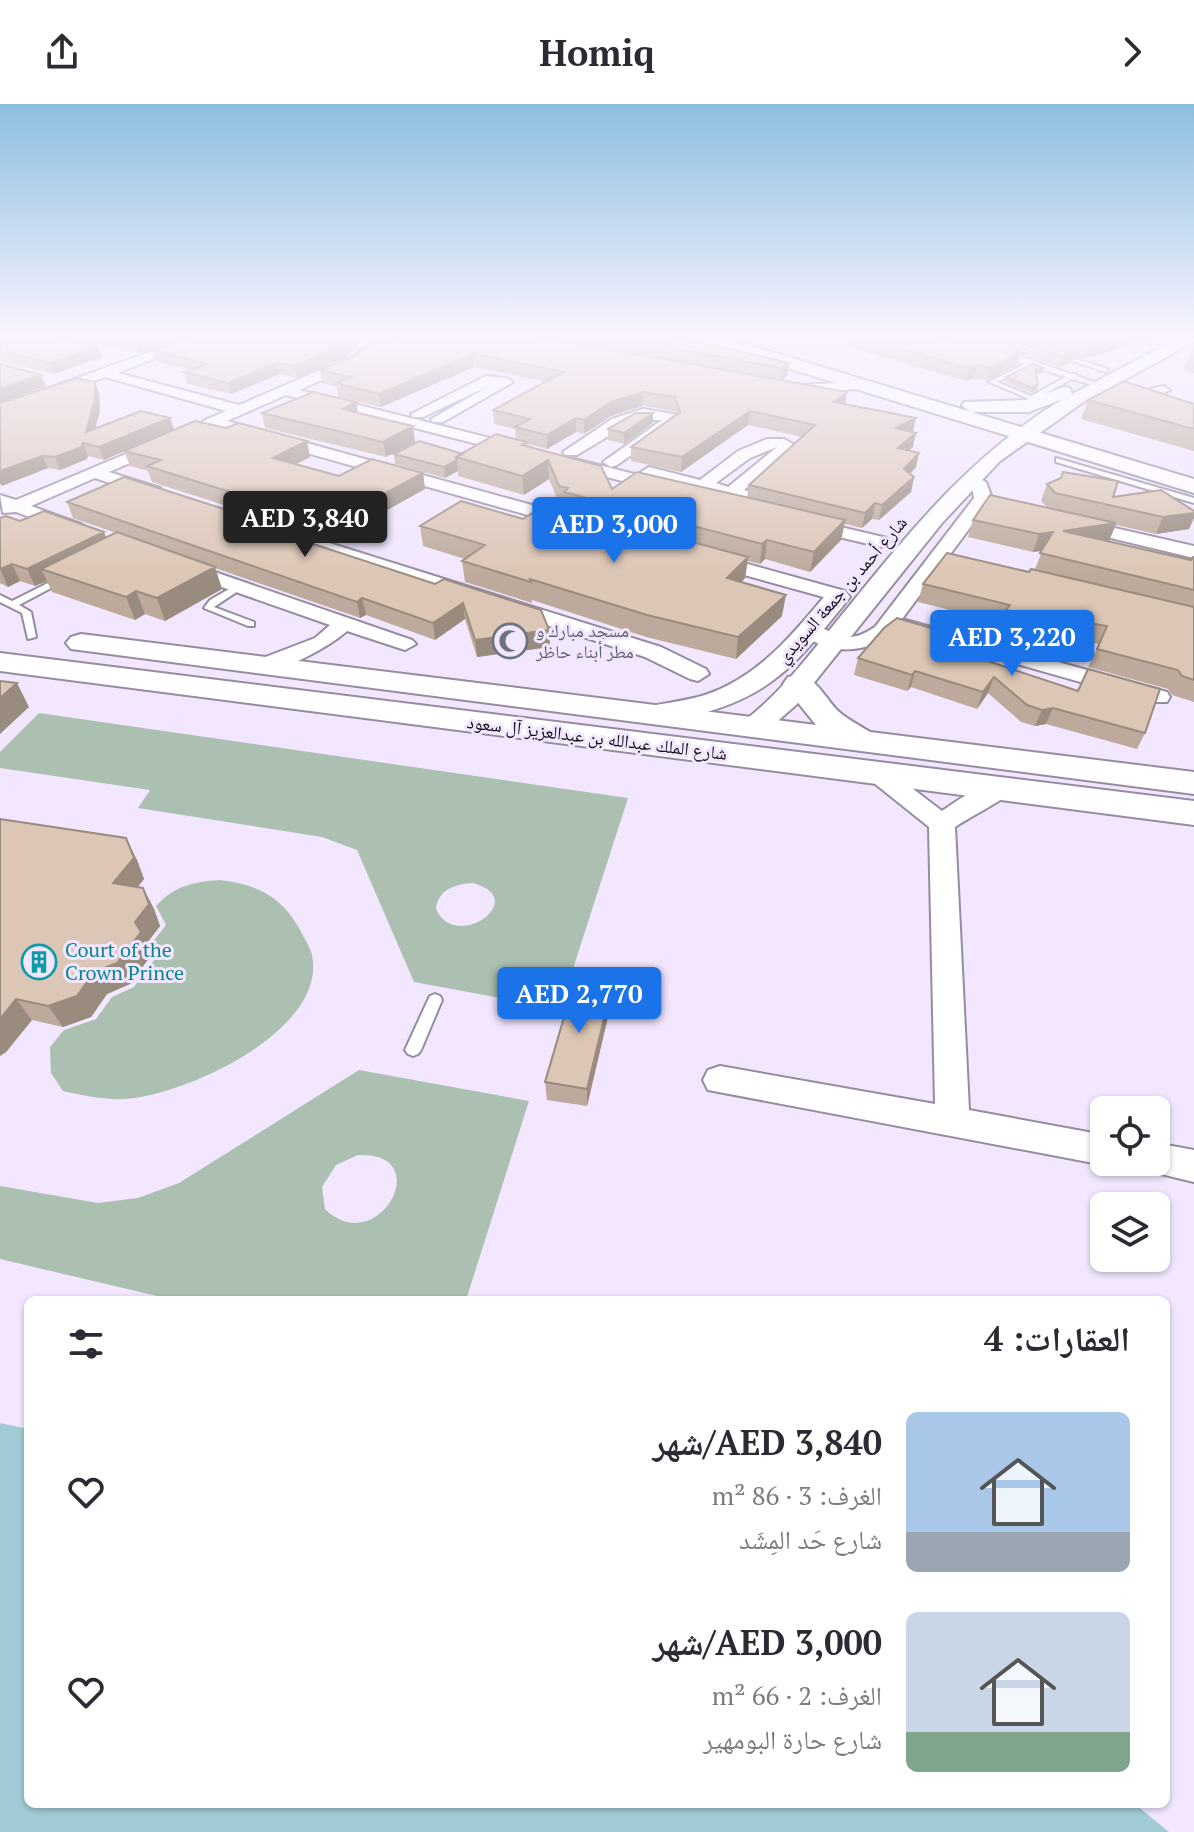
<!DOCTYPE html>
<html lang="ar">
<head>
<meta charset="utf-8">
<style>
  body { margin:0; font-family:"PT Serif","Noto Naskh Arabic",serif; background:#f7f7f7; color:#2b2b33; direction:rtl; height:100vh; display:flex; flex-direction:column; font-size:30px; white-space:nowrap }
  * { box-sizing:border-box; margin:0 }
  p { font-size:26px; color:#7c7c81 }
  .icon { flex:none; width:44px; height:44px; fill:none; stroke:currentColor; stroke-width:2; stroke-linecap:round; stroke-linejoin:round }
  .map { position:relative; flex:1; overflow:hidden; direction:ltr }
  .details { position:absolute; left:24px; top:1192px; width:1146px; height:512px; display:flex; flex-direction:column; background:#fff; border-radius:12px; box-shadow:0 2px 6px #0004; direction:rtl }
  .details>* { flex:none }
  .fabs { position:absolute; left:1090px; top:992px; display:grid; gap:16px }
  .fabs a { display:grid; place-items:center; width:80px; height:80px; border-radius:12px; background:#fff; box-shadow:0 2px 6px #0004; font-size:40px }
  .price { position:absolute; translate:-50% -68px; padding:0 18px; border-radius:8px; background:#1a73e8; color:#fff; font-size:26px; line-height:52px; filter:drop-shadow(0 2px 4px #0008) }
  .price::after { content:''; position:absolute; left:50%; top:48px; width:24px; height:18px; margin-left:-12px; background:inherit; clip-path:polygon(0 0,100% 0,50% 100%) }
  .price.active { background:#222; color:#fff }
  ul { padding:0; list-style:none }
  li { display:flex; align-items:center; gap:24px; height:200px; padding:0 40px }
  li span { display:grid; place-items:center; flex:none; width:224px; height:160px; border-radius:12px; color:#555 }
  li>.icon { margin-inline-start:auto }
  span .icon { width:96px; height:96px; fill:#fffc; stroke-width:1 }
  li b { font-size:34px }
  h2 { display:flex; justify-content:space-between; align-items:center; height:96px; padding:0 40px; font-size:34px }
  header { display:flex; justify-content:space-between; align-items:center; height:104px; padding:0 40px; background:#fff; font-size:36px; font-weight:800 }
  .map>svg:first-child { display:block }
  .green { fill:#acc0b1; fill-rule:evenodd }
  .water { fill:#a2ccd5 }
  .lines { fill:none; stroke-linecap:round; stroke-linejoin:round }
  .service-casing { stroke:#968ca1; stroke-width:4 }
  .minor-casing { stroke:#968ca1; stroke-width:4 }
  .tertiary-casing { stroke:#968ca1; stroke-width:4 }
  .secondary-casing { stroke:#968ca1; stroke-width:4 }
  .service { fill:#fff; fill-rule:evenodd }
  .minor { fill:#fff; fill-rule:evenodd }
  .tertiary { fill:#fff; fill-rule:evenodd }
  .secondary { fill:#fff; fill-rule:evenodd }
  .wall { fill:#bdaa9c; fill-rule:evenodd }
  .shaded-wall { fill:#9a8b7f }
  .building { fill:#dcc6b5; stroke:#9a8b7f; stroke-width:2 }
  .labels { text-anchor:middle; stroke-width:6; stroke-linejoin:round; paint-order:stroke }
  .far-street-label { font-size:18px; fill:#130f17; stroke:#f2e7ff }
  .far-worship-label { font-size:18px; fill:#5b616d; stroke:#f2e7ff; text-anchor:start }
  .culture-label { font-size:20px; fill:#0d838f; stroke:#f2e7ff; text-anchor:start }
</style>
</head>
<body>
<header><svg class="icon" aria-label="forward" viewBox="0 0 24 24"><path d="M9 5l7 7-7 7"/></svg>Homiq<svg class="icon" aria-label="share" viewBox="0 0 24 24"><path d="M12 15V3M7 8l5-5 5 5M5 13v7h14v-7"/></svg></header>
<div class="map">
<svg width="1194" height="1728" viewBox="0 0 1194 1728">
  <rect width="100%" height="100%" fill="#f2e7ff"/>
  <path class="green" d="M39 609 628 694 560 905 414 878 357 746 322 733 138 704 150 686 0 664V648ZM473 779C532 795 455 849 436 805 438 785 456 780 473 779Z
    M219 776C255 780 280 791 299 824 303 832 310 843 312 851 328 927 183 992 124 995 104 996 82 991 63 987L51 969 50 943 64 926 96 915 112 893 134 883 158 851 151 840 166 821 156 802C174 782 193 778 219 776Z
    M359 966 529 997 466 1196H174L0 1155V1082L98 1099 138 1094 179 1079ZM358 1051C438 1047 378 1157 325 1105L322 1083 336 1061Z"/>
  <path class="water" d="M0 1319 28 1325V1700H1135L1169 1728H0Z"/>
  <g class="lines">
    <g class="service-casing">
      <path id="service" d="M1016 245 1056 249 1108 265 1106 268C1078 260 1042 242 1013 250L1071 270H1076L1077 272 1105 282 1102 284 1072 275 1035 295 1040 300 1035 301 1025 293 989 278 1025 260 1013 256 1005 250ZM1031 262 1066 273 1031 292 997 278Z
        M1056 354 1194 394V399L1056 358Z
        M60 473 68 475 19 501 31 508 36 533 28 535 22 509 0 498V491L12 497Z
        M236 481 244 483 214 503 254 518V522H248L204 504 210 496Z
        M435 890 440 892 442 896 421 946 418 950 413 952 408 950 405 946 428 896 430 892Z"/>
    </g>
    <g class="minor-casing">
      <path id="minor" d="M194 232H211L118 269 239 301 353 252 364 243 363 232H375L377 244 363 258 299 286 530 344V350L524 352 286 291 227 317 579 414 582 418 579 422H567L214 323H203V317L226 307 105 273 0 311V302Z
        M892 232H956L928 242Z
        M1129 232H1151L1183 241 1177 245Z
        M486 272 506 274 513 278 443 318H433L431 315 491 281 423 313H413L411 310Z
        M866 277 873 281 871 284 785 290 778 286 785 282Z
        M1163 282 1170 286 1148 296 1194 310V319L1132 298 1139 288Z
        M643 305 674 310 677 319 617 361 611 363 603 358 662 316H635L577 351H565L563 348 612 315Z
        M164 334 170 336V342L109 368 160 384 162 388 160 392H148L95 374 31 402 81 420 84 424 81 428H69L16 408 3 409 0 391 16 396Z
        M767 335H784L796 342 744 386 776 394 790 407 787 411H775L764 402 643 371 641 368 649 363 700 376 738 347ZM777 343 728 383 716 379 750 354Z
        M567 353 674 380 676 384 668 389 561 361V355Z
        M970 370 986 378 992 394 902 515 1167 588 1170 593 1167 598H1151L894 525C874 552 820 552 800 526L810 520C838 527 843 544 875 523L974 394 972 384 962 375Z
        M803 414 887 434 890 438 881 443 797 423 794 419Z
        M1075 415 1194 442V454L1069 424 1066 420Z
        M272 421 661 543 706 565 709 570 698 577 690 575 645 553 266 430 263 426Z
        M708 449 845 487 848 491 838 497 701 459 699 455 701 451Z
        M180 456 412 536 416 540 405 546 347 527C330 542 278 572 255 567L252 562 255 557 315 534 330 521 173 466 171 462 173 458Z
        M878 662 887 665 942 707C960 695 988 673 1011 679L1015 685C1009 693 968 714 955 723L969 1006 1104 1031V1058H1113L1104 1061 708 986 703 976 708 966 720 962 935 1000 929 723 869 675 866 670 869 665Z
        M1156 1039 1194 1046V1078L1144 1066 1140 1058H1156Z"/>
    </g>
    <g class="tertiary-casing">
      <path id="tertiary" d="M1183 232H1194V238L1082 299 1000 357 942 419 797 600 763 630 753 633 743 630 738 624 743 618C785 586 816 542 850 501 915 421 974 349 1063 295L1029 308H971L962 302 964 298 1027 296 1064 283 1070 284 1072 290Z
        M837 485 846 488 850 493 846 498C796 560 772 592 692 612 675 616 655 621 638 617L633 611 638 605C660 599 683 598 705 591 759 573 793 530 828 488Z"/>
    </g>
    <g class="secondary-casing">
      <path id="secondary" d="M693 232H719L1194 375V389L696 236Z
        M81 530 816 621 783 580 788 573C814 567 821 589 837 606 846 615 859 621 870 628L1194 668V690L71 545 66 539 71 533Z
        M0 549 1194 697V721L0 567Z"/>
    </g>
    <use href="#service" class="service"/>
    <use href="#minor" class="minor"/>
    <use href="#tertiary" class="tertiary"/>
    <use href="#secondary" class="secondary"/>
  </g>
  <path class="wall" d="M0 232 98 242 102 253 54 270 0 257Z
    M66 232H186L139 249Z
    M419 232H676L789 259 787 272 782 276 912 328 913 343 909 347 916 363 910 370 914 373 911 388 879 416 872 415 862 424 845 420 841 436 810 468 765 455 760 460 748 457 745 474 742 478 782 512 736 555 646 533 532 496V499L465 478 462 457 465 455 423 442 420 422 523 415 570 416V408L564 407V402L560 401 549 375 524 391 458 372V367L445 374 395 360 394 350H463L516 335 515 325 494 320 493 306 546 278 474 263 381 303 338 293 337 283 322 279 320 266 387 238ZM642 302 674 307 676 310 631 343V357L681 368 748 321 802 333 749 381 747 394 612 385 527 343V340L547 345 576 328 584 330 611 312Z
    M850 232H933L945 235 954 232H1133L1130 240 1085 255 1073 251 1070 259 1059 263 1026 251 1028 243 1015 242 1013 243 1017 261 986 277 974 274 966 277 848 243Z
    M355 234 357 244 345 253 297 274 280 270 231 290 188 280 184 268 190 266 156 257 153 246Z
    M1194 240V269L1184 265Z
    M1042 269 1036 271 1037 285 1031 289 1004 278 1006 273Z
    M95 278 99 290 100 307 95 325 170 314 174 326 226 324 307 337 310 353 296 360 339 372 423 369 425 385 333 436 152 378 148 367 130 362 124 347 104 356 88 352 87 355 60 366 48 364 0 381V299Z
    M1088 296 1194 300V347L1081 315Z
    M262 309 415 338 386 353 265 324Z
    M653 319 624 340 608 336V325Z
    M1047 380 1113 393 1161 386 1189 425 1156 430 1116 421 1109 437 1191 456 1194 453V598L1172 591 1168 585 1088 563 1099 540 1000 524 1002 519 918 498 923 480 1029 468 1035 465 1042 447 1033 448 968 433 973 416 1048 404 1041 397Z
    M67 398 310 439 435 480 550 543 477 553 465 515 435 536 366 511 360 514 215 464 222 485 165 517 145 510 135 516 52 488 47 477 35 482 20 477 8 483 0 479V414L106 433 116 429 73 414Z
    M945 528 941 542 1145 629 1137 645 1046 620 1035 622 1021 618 988 589 977 605 911 583 907 587 854 571 858 554Z
    M0 715 137 756 144 775 138 783 143 784 154 805 160 822 147 839 152 850 130 880 107 890 91 913 63 923 32 916 6 948Z
    M612 882 611 900 587 1002 547 996 545 978Z"/>
  <path class="shaded-wall" d="M153 232H186L139 249 135 238Z
    M1016 232H1018L1015 242 1002 251 1006 239Z
    M1123 232H1133L1130 240 1085 255 1089 242Z
    M355 234 357 244 345 253 297 274 294 262Z
    M98 242 102 253 54 270 50 259Z
    M1021 248 1017 261 986 277 990 264Z
    M473 250 474 263 381 303 379 290Z
    M1073 250 1070 259 1059 263 1063 253Z
    M277 259 280 270 231 290 228 279Z
    M789 259 787 272 780 278 781 264Z
    M977 261 974 274 966 277 969 264Z
    M1043 264 1042 269 1033 271 1035 266Z
    M41 271 46 282 0 299V285Z
    M95 278 99 290 100 307 91 341 86 328Z
    M1038 280 1037 285 1031 289 1032 284Z
    M643 288 642 302 611 312 584 330V316L611 298Z
    M847 288 845 302 834 298Z
    M356 298 359 313 342 305Z
    M750 307 748 321 681 368 682 353Z
    M653 309V319L624 340V329Z
    M170 314 174 326 104 356 99 343Z
    M576 314V328L547 345V331Z
    M916 314 913 328 896 324Z
    M413 322 415 338 386 353 383 338Z
    M916 329 913 343 895 359 898 344Z
    M307 337 310 353 277 370 273 354Z
    M83 339 88 352 87 355 60 366 55 353Z
    M919 349 916 363 901 380 904 365Z
    M42 352 48 364 2 382 0 378V367Z
    M457 356 458 367 445 374 444 363Z
    M548 356 549 375 524 391 522 372Z
    M423 369 425 385 333 436 330 419Z
    M914 373 911 388 879 416 882 401Z
    M875 399 872 415 862 424 865 409Z
    M1194 409V414L1189 425 1156 430 1163 413Z
    M845 416 841 436 810 468 814 448Z
    M1116 419 1109 437 1063 427Z
    M104 428 111 445 41 465 47 477 35 482 27 465Z
    M1053 428 1046 446 1033 448 1039 430Z
    M767 436 765 455 760 460 762 440Z
    M748 453 745 474 725 495 727 474Z
    M12 460 20 477 8 483 0 465Z
    M215 463 222 485 165 517 157 494Z
    M136 487 145 510 135 516 126 493Z
    M786 491 782 512 736 555 738 533Z
    M362 494 366 511 360 514 357 498Z
    M463 499 465 515 435 536 433 519Z
    M549 526 550 543 477 553 475 536Z
    M945 528 941 544 936 540Z
    M915 567 911 583 907 587 912 571Z
    M994 573 988 589 977 605 983 588Z
    M17 579 29 603 0 630V594Z
    M1053 604 1046 620 1035 622 1042 606Z
    M126 734 137 756 144 775 124 800 113 779Z
    M143 784 154 805 160 822 147 839 152 850 130 880 107 890 91 913 63 923 48 902 94 868 135 818Z
    M612 882 611 900 587 1002V985Z
    M16 895 32 916 6 948 0 952V915Z"/>
  <path class="building" d="M0 232H59L98 242 50 259 0 247Z
    M108 232H153L135 238Z
    M190 232H345L355 234 343 242 294 262 277 259 228 279 184 268 206 260 153 246Z
    M401 232H535L847 288 834 298 916 314 896 324 916 329 898 344 919 349 904 365 914 373 882 401 875 399 865 409 749 381 815 321 750 307 682 353 631 343 680 308 675 293 643 288 611 298 584 316 576 314 547 331 515 323 530 315 493 306 564 268 473 250 379 290 336 279 351 273 320 266 355 252 374 236 387 238Z
    M605 232H676L789 259 781 264Z
    M854 232H933L945 235 954 232H1016L1006 239 1021 248 990 264 977 261 969 264Z
    M1033 232H1123L1089 242 1060 234Z
    M1028 242 1050 244 1073 250 1063 253Z
    M0 260 41 271 0 285Z
    M1033 260 1043 264 1035 266 1038 280 1032 284 1006 273Z
    M76 274 95 278V295L86 328 141 307 170 314 99 343 83 339 82 343 55 353 42 352 0 367V299Z
    M1124 277 1194 300V325L1088 296Z
    M313 288 356 298 342 305 413 322 383 338 262 309Z
    M636 309H653L624 329 608 325Z
    M195 317 226 324 239 319 307 337 273 354 339 372 372 355 423 369 330 419 147 362 161 356 124 347Z
    M496 330 527 338 522 341 601 362 612 385 637 368 845 416 814 448 767 436 762 440 564 388 568 384 559 382 548 356 522 372 456 353Z
    M419 337 463 350 456 353 457 356 444 363 394 350Z
    M1063 368 1118 377 1113 393 1161 386 1194 407V409L1163 413 1055 389 1047 380 1061 374Z
    M124 373 308 432 301 436 435 480 444 475 541 506 549 526 475 536 463 499 433 519 362 494 357 498 67 398Z
    M990 391 1116 419 1063 427 1191 456 1193 453H1194V486L1040 449 1053 428 1039 430 973 416Z
    M461 397 523 415 535 407 575 417 570 405 748 453 727 474 786 491 738 533 647 511 530 475 531 478 462 457 485 441 420 422Z
    M44 407 104 428 27 465 12 460 0 465V414L6 412 20 417Z
    M117 428 215 463 157 494 136 487 126 493 41 465Z
    M947 449 1029 468 1031 465 1194 503V576L1182 572 1178 566 1097 545 1107 522 1006 506 1010 501 923 480Z
    M897 514 945 528 936 540 1078 587 1088 565 1160 585 1145 629 1053 604 1042 606 1027 601 994 573 983 588 915 567 912 571 858 554 884 524Z
    M0 577 17 579 0 594Z
    M0 715 126 734 134 754 113 779 143 784 149 800 135 818 141 828 117 859 94 868 77 892 48 902 16 895 0 915Z
    M575 876 612 882 587 985 545 978Z"/>
  <linearGradient id="sky" x2="0" y2="1"><stop stop-color="#8cbee0"/><stop offset="0.49" stop-color="#f9f4ff"/><stop offset="1" stop-color="#f9f4ff" stop-opacity="0"/></linearGradient>
  <rect width="1194" height="473" fill="url(#sky)"/>
  <defs>
    <g id="mosque-ring" transform="scale(1.8)"><circle r="9.5" fill="#f2e7ff" stroke="#6b7280" stroke-width="1.5"/><path d="M3.5-4.9A6 6 0 1 0 3.5 4.9A5 5 0 1 1 3.5-4.9Z" fill="#6b7280"/></g>
    <g id="building-ring" transform="scale(1.8)"><circle r="9.5" fill="#f2e7ff" stroke="#0f9aa8" stroke-width="1.5"/><path d="M-4-6H4V6H1V3H-1V6H-4ZM-2.5-4.3h1.7v1.8h-1.7ZM.8-4.3h1.7v1.8H.8ZM-2.5-1h1.7V.8h-1.7ZM.8-1h1.7V.8H.8Z" fill="#0f9aa8"/></g>
  </defs>
  <g fill-rule="evenodd">
    <use href="#mosque-ring" x="510" y="537"/>
    <use href="#building-ring" x="39" y="858"/>
  </g>
  <g class="labels">
    <g class="far-street-label">
      <text transform="translate(842 486) rotate(-49)" y="6">شارع أحمد بن جمعة السويدي</text>
      <text transform="translate(597 634) rotate(7)" y="6">شارع الملك عبدالله بن عبدالعزيز آل سعود</text>
    </g>
    <g class="far-worship-label">
      <text x="536" y="533">مسجد مبارك و<tspan x="536" dy="21">مطر أبناء حاظر</tspan></text>
    </g>
    <g class="culture-label">
      <text x="65" y="853">Court of the<tspan x="65" dy="23">Crown Prince</tspan></text>
    </g>
  </g>
</svg>
<div class="fabs">
<a><svg class="icon" aria-label="locate" viewBox="0 0 24 24"><circle cx="12" cy="12" r="6"/><path d="M12 2v4M12 18v4M2 12h4M18 12h4"/></svg></a>
<a><svg class="icon" aria-label="layers" viewBox="0 0 24 24"><path d="M12 4l9 5-9 5-9-5zM3 14l9 5 9-5"/></svg></a>
</div>
<b class="price active" style="left:305px;top:455px">AED 3,840</b>
<b class="price" style="left:614px;top:461px">AED 3,000</b>
<b class="price" style="left:1012px;top:574px">AED 3,220</b>
<b class="price" style="left:579px;top:931px">AED 2,770</b>
<section class="details">
<h2>العقارات: 4<svg class="icon" aria-label="filters" viewBox="0 0 24 24"><path d="M4 7h16M4 17h16"/><circle cx="9" cy="7" r="2"/><circle cx="15" cy="17" r="2"/></svg></h2>
<ul>
<li><span style="background:linear-gradient(#a9c7e8 75%,#9aa5b1 0)"><svg class="icon" aria-label="home" viewBox="0 0 24 24"><path d="M3 11l9-7 9 7M6 9v11h12V9"/></svg></span><div><b>AED 3,840/شهر</b><p>الغرف: 3 · 86 m²</p><p>شارع حَد المِشَد</p></div><svg class="icon" aria-label="heart" viewBox="0 0 24 24"><path d="M12 20l-8-8c-3-5 5-10 8-4 3-6 11-1 8 4z"/></svg></li>
<li><span style="background:linear-gradient(#c9d6e8 75%,#7fa58c 0)"><svg class="icon" aria-label="home" viewBox="0 0 24 24"><path d="M3 11l9-7 9 7M6 9v11h12V9"/></svg></span><div><b>AED 3,000/شهر</b><p>الغرف: 2 · 66 m²</p><p>شارع حارة البومهير</p></div><svg class="icon" aria-label="heart" viewBox="0 0 24 24"><path d="M12 20l-8-8c-3-5 5-10 8-4 3-6 11-1 8 4z"/></svg></li>
</ul>
</section>
</div>
</body>
</html>
